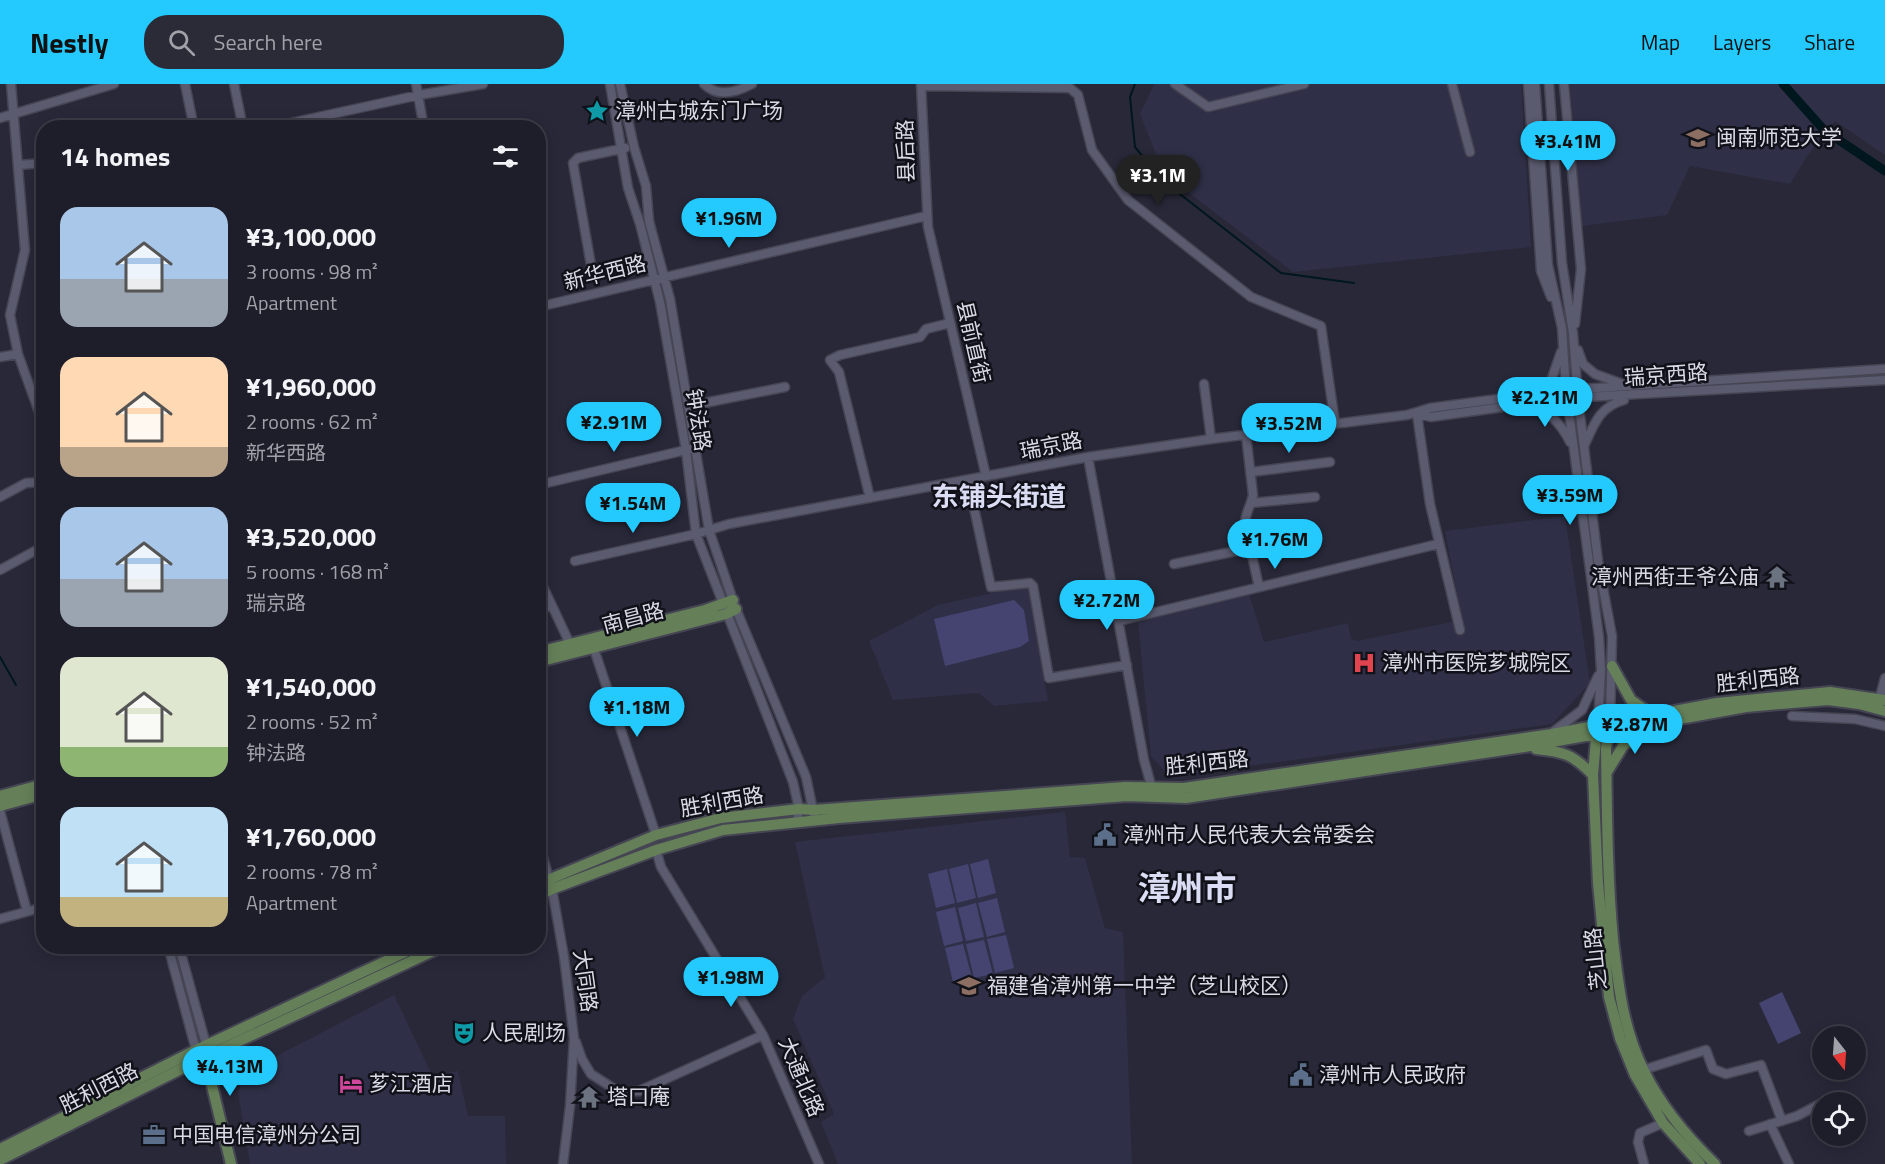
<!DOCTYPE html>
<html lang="en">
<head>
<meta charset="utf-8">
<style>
  body { margin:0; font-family:"Titillium Web","Noto Sans SC",sans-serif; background:#2b2b37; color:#f1f3f6; height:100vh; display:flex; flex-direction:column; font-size:22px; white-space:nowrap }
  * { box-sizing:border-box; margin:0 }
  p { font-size:20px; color:#a1a2a9 }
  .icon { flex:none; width:33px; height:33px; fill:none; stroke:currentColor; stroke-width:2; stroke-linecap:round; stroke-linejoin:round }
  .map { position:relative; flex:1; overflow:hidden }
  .side { position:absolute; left:36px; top:36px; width:510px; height:834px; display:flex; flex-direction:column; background:#1e1e2b; border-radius:24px; box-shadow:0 3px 15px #0003,0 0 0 2px #3c3c47 }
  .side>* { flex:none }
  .needle { width:39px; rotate:163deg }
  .controls { position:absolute; left:1812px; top:942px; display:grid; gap:12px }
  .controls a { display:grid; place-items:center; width:54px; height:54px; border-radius:50%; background:#1e1e2b; box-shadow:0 3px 15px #0003,0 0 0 2px #3c3c47; font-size:30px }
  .price { position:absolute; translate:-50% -51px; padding:0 14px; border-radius:21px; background:#24c9fe; color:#111; font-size:20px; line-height:39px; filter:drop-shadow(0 2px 3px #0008) }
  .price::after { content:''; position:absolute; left:50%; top:36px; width:18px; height:14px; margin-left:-9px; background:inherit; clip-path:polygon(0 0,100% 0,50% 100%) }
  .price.current { background:#222; color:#fff }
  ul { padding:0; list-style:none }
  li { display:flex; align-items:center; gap:18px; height:150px; padding:0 24px }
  li span { display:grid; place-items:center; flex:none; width:168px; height:120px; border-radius:18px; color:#555 }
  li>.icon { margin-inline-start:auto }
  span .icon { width:72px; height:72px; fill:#fffc; stroke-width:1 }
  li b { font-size:26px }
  h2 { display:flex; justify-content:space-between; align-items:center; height:72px; padding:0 24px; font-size:26px }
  header { display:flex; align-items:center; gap:36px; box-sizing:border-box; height:84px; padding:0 30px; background:#24c9fe; color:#111 }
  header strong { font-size:28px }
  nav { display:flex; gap:33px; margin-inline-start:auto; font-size:21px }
  .search { width:420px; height:54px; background:#2b2b37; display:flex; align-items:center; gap:15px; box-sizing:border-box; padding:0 21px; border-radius:24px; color:#a1a2a9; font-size:22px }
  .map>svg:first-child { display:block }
  .built { fill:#2f3047 }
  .green { fill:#454471 }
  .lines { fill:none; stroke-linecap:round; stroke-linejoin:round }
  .stream { stroke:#00171e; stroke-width:2 }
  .canal { stroke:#00171e; stroke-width:9 }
  .minor-casing { stroke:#454553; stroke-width:11 }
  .major-casing { stroke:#454553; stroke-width:14 }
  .minor { stroke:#5a5b6f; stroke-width:8 }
  .major { stroke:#658058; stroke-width:10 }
  .labels { text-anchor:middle; stroke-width:5; stroke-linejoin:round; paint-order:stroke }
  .poi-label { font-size:21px; fill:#dadae6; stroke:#111219; text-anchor:start }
  .street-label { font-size:21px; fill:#dadae6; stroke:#111219 }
  .district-label { font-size:27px; font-weight:bold; fill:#dbddf4; stroke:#111219 }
  .town-label { font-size:33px; font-weight:bold; fill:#dbddf4; stroke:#111219 }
</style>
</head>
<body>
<header>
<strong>Nestly</strong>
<div class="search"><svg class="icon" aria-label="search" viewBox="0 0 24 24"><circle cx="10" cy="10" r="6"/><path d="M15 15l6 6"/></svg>Search here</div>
<nav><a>Map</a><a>Layers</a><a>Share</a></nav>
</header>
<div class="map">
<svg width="1885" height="1080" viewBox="0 0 1885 1080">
  <rect width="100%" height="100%" fill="#282839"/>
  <path class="built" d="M1154 0H1521L1531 163 1293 188 1164 90 1140 30Z
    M1570 0H1885V71L1835 37 1808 71 1790 100 1690 82 1667 131 1582 142Z
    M1565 432 1590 599 1552 640 1170 693 1151 672 1138 538 1249 510 1264 558 1348 539 1351 555 1357 557 1462 536 1445 447Z
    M1028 501 1048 617 994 622 979 609 893 616 869 557 938 521Z
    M1065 728 1070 773 1085 774 1105 844 1123 848 1132 1080H838L821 1038 834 1030 793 935 802 912 825 893 795 758Z
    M394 911 432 991 458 987 468 1032H505L506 1080H250L238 1008 246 988Z"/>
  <path class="green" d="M1014 516 1024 526 1029 557 1020 563 945 582 934 535Z
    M988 775 996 809 978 814 970 780Z
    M968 780 976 814 957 819 949 785Z
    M947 785 955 819 936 824 928 790Z
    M997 814 1005 848 987 853 978 819Z
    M976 819 984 853 966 857 958 824Z
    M955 823 963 857 944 862 936 828Z
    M1006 851 1014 884 995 889 987 855Z
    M984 856 993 890 974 894 966 860Z
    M963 860 972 894 953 898 945 864Z
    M1782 908 1801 949 1778 960 1759 919Z"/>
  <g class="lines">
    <path class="stream" d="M1135 0 1130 13 1135 63 1162 96 1281 189 1354 199
      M0 573 16 601"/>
    <path class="canal" d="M1783 0 1824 46 1885 87"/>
    <g class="minor-casing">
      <path id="minor" d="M11 0 25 166 10 231 18 270 44 342
        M185 0 194 44
        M234 0 243 44
        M416 0 424 44
        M610 0 628 104 640 140 660 218 686 366 696 450 793 698 799 725 797 739
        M620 0 634 63 646 102 649 137 670 215 709 446 736 525 806 693 814 731
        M704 0C718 14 737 8 752 0
        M921 0 928 143 986 392
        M1175 0 1208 23 1304 0
        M1452 0 1470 68
        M1528 0 1541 187 1551 213
        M1535 0 1548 181 1562 244 1566 306 1599 553 1601 586 1598 641
        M1549 0 1562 179 1573 249 1578 314 1598 477 1612 552 1610 638
        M1564 0 1581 185 1575 240
        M921 2 1070 4 1078 11 1092 66 1128 116 1251 213 1321 242 1335 339
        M0 34 114 0
        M268 44 419 11 483 0
        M19 81 44 79
        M591 181 573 79 578 74 625 64
        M538 223 926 132
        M1578 266 1583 280 1595 290 1625 301
        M0 273 18 270
        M1204 300 1211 355
        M1540 310 1551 297 1561 268
        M1528 321C1547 324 1562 341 1570 358
        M689 322 785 303
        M1417 330 1430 420 1460 546
        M1418 330 1431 333 1568 314 1885 296
        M1246 351 1253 411C1251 422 1245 429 1245 440L1259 503
        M1585 360C1595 338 1600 323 1624 316
        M1088 373 1144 676 1153 708
        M1251 388 1330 378
        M968 396 991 503 1030 499 1033 502 1049 594 1127 581
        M538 401 690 365
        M0 413 26 399 44 398
        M870 414 839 288 830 276 840 271 920 253 926 245 950 239
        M1252 419 1315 413
        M575 477 696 450 729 440 1088 373 1211 355 1407 331 1430 324 1566 306 1885 285
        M1174 480 1241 466H1251
        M0 486 44 462
        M538 492 570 560
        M538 525 551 522
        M1119 537 1438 460
        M594 565 656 751
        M1878 620 1885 594
        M1792 632 1855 635 1885 642
        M1553 648 1582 626 1598 592
        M0 727 27 827
        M538 756 552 805 564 873 574 954 570 1022 563 1080
        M656 766 661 783 763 951 819 1080
        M0 835 44 823
        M168 862 196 966
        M179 862 207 964
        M576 958 582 975 591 990 619 1008 639 1007 763 951
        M1643 986 1706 966 1713 985 1726 990 1761 981 1782 1037
        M1770 1040 1789 1080
        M1749 1047 1797 1032 1822 1019
        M1644 1080 1638 1058 1640 1049 1663 1039"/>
    </g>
    <g class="major-casing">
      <path id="major" d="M538 568 705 526 733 516
        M538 578 726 530 736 525
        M1612 582 1631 616 1651 630
        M1610 642 1606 664C1607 727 1607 791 1613 855 1618 900 1623 945 1644 987 1661 1022 1687 1053 1715 1080
        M1597 644 1593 691 1598 799 1609 913 1620 954 1635 991 1663 1039 1700 1080
        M1536 665C1565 668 1572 670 1593 691
        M1607 688 1623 662 1644 643
        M0 712 44 700
        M0 722 44 710
        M538 800 656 751 721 734 799 725 814 726 1125 703 1184 704 1552 650 1717 619 1830 608 1885 616
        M538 812 552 805 656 766 723 746 839 734 1127 712 1186 714 1524 663 1746 623 1828 616 1859 620 1885 627
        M200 969 205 973 231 1080
        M0 1065 196 966 418 862
        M0 1076 205 973 444 862"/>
    </g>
    <use href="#minor" class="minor"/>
    <use href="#major" class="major"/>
  </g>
  <defs>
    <g id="sight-bare" transform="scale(1.8)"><path d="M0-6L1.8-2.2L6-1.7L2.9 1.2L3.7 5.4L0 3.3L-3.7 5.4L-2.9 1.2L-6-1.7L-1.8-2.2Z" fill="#0f9aa8" stroke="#111219" stroke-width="2.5" paint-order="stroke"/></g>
    <g id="university-bare" transform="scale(1.8)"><path d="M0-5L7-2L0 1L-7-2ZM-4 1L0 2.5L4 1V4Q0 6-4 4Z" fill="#8d6e63" stroke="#111219" stroke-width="2.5" paint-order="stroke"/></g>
    <g id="temple-bare" transform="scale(1.8)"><path d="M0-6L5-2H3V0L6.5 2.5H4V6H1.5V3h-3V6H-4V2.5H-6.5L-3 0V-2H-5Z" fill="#6b7280" stroke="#111219" stroke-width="2.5" paint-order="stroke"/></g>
    <g id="hospital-bare" transform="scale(1.8)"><path d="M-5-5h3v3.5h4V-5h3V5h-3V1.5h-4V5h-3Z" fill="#e0444e" stroke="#111219" stroke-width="2.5" paint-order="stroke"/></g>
    <g id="civic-bare" transform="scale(1.8)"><path d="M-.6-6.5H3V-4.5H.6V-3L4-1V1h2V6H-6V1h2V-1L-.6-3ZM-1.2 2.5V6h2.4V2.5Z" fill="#5c6f8a" stroke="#111219" stroke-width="2.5" paint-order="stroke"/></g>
    <g id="school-bare" transform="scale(1.8)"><path d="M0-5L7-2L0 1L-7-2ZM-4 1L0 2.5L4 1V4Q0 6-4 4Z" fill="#8d6e63" stroke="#111219" stroke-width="2.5" paint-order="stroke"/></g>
    <g id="theatre-bare" transform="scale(1.8)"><path d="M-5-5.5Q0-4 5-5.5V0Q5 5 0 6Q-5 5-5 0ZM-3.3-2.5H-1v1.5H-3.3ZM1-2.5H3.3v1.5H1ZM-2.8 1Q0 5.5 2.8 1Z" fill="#0f9aa8" stroke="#111219" stroke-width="2.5" paint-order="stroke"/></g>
    <g id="hotel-bare" transform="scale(1.8)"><path d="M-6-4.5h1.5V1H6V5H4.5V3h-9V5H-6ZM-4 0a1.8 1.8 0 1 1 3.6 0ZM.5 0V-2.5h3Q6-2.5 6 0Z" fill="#d1479c" stroke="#111219" stroke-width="2.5" paint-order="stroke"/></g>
    <g id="office-bare" transform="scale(1.8)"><path d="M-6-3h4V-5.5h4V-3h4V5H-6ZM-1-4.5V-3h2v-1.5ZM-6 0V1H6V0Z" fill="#5c6f8a" stroke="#111219" stroke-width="2.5" paint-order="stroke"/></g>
  </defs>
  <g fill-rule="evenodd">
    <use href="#sight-bare" x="597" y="27"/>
    <use href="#university-bare" x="1698" y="54"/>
    <use href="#temple-bare" x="1777" y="493"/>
    <use href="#hospital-bare" x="1364" y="579"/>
    <use href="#civic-bare" x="1105" y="751"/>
    <use href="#school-bare" x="969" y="902"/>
    <use href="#theatre-bare" x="464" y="949"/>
    <use href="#civic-bare" x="1301" y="991"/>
    <use href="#hotel-bare" x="351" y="1000"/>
    <use href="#temple-bare" x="589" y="1013"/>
    <use href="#office-bare" x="154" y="1051"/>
  </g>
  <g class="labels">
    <g class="poi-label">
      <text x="615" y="34">漳州古城东门广场</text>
      <text x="1716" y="61">闽南师范大学</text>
      <text x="1759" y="500" text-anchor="end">漳州西街王爷公庙</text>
      <text x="1382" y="586">漳州市医院芗城院区</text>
      <text x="1123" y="758">漳州市人民代表大会常委会</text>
      <text x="987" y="909">福建省漳州第一中学（芝山校区）</text>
      <text x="482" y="956">人民剧场</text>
      <text x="1319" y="998">漳州市人民政府</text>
      <text x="369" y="1007">芗江酒店</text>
      <text x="607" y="1020">塔口庵</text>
      <text x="172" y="1058">中国电信漳州分公司</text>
    </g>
    <g class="street-label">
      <text transform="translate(906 67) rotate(-92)" y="7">县后路</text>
      <text transform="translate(605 189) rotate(-14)" y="7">新华西路</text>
      <text transform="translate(973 258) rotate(77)" y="7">县前直街</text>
      <text transform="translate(1666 291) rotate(-4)" y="7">瑞京西路</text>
      <text transform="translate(698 336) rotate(81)" y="7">钟法路</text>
      <text transform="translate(1051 362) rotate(-11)" y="7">瑞京路</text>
      <text transform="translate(633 534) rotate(-15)" y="7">南昌路</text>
      <text transform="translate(1758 596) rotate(-6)" y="7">胜利西路</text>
      <text transform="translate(1207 679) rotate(-6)" y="7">胜利西路</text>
      <text transform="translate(722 718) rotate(-10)" y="7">胜利西路</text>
      <text transform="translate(1596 875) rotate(-96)" y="7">芝山路</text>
      <text transform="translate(585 897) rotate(82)" y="7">大同路</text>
      <text transform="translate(801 993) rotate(67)" y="7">大通北路</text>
      <text transform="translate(99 1004) rotate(-27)" y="7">胜利西路</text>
    </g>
    <g class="district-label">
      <text x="999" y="422">东铺头街道</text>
    </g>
    <g class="town-label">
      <text x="1187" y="816">漳州市</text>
    </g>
  </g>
</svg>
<div class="controls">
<a><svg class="needle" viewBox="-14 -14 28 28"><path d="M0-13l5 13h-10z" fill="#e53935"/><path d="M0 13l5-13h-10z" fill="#a1a2a9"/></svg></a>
<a><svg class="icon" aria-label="locate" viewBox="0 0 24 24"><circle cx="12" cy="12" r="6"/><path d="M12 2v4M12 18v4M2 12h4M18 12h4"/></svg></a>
</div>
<b class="price" style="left:1568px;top:88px">¥3.41M</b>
<b class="price current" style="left:1158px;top:122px">¥3.1M</b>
<b class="price" style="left:729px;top:165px">¥1.96M</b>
<b class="price" style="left:1545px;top:344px">¥2.21M</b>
<b class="price" style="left:614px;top:369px">¥2.91M</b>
<b class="price" style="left:1289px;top:370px">¥3.52M</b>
<b class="price" style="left:1570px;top:442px">¥3.59M</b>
<b class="price" style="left:633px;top:450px">¥1.54M</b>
<b class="price" style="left:1275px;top:486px">¥1.76M</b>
<b class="price" style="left:1107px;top:547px">¥2.72M</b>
<b class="price" style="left:637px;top:654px">¥1.18M</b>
<b class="price" style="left:1635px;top:671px">¥2.87M</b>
<b class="price" style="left:731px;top:924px">¥1.98M</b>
<b class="price" style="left:230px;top:1013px">¥4.13M</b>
<section class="side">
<h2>14 homes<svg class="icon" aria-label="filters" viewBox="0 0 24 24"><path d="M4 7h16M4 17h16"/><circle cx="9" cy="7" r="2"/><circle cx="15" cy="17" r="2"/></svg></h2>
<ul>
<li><span style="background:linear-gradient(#a9c7e8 60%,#9aa5b1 0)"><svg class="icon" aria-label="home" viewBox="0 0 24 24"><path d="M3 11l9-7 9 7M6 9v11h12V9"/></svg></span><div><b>¥3,100,000</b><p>3 rooms · 98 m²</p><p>Apartment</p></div></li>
<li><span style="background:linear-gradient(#ffd9b3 75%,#b9a48a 0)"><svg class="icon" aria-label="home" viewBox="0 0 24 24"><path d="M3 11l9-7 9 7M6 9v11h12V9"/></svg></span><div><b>¥1,960,000</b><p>2 rooms · 62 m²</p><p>新华西路</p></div></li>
<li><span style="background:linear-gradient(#a9c7e8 60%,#9aa5b1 0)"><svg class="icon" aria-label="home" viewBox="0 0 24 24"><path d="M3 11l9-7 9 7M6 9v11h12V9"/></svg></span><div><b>¥3,520,000</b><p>5 rooms · 168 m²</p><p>瑞京路</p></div></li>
<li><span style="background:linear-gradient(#dfe7d0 75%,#8fb573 0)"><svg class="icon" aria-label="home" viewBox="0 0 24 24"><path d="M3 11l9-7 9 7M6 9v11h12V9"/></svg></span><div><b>¥1,540,000</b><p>2 rooms · 52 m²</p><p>钟法路</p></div></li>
<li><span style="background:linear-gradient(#bfe0f5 75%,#c2b280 0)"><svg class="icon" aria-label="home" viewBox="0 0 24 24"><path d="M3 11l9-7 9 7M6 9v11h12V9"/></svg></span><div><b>¥1,760,000</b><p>2 rooms · 78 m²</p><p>Apartment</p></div></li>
</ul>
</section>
</div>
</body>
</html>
